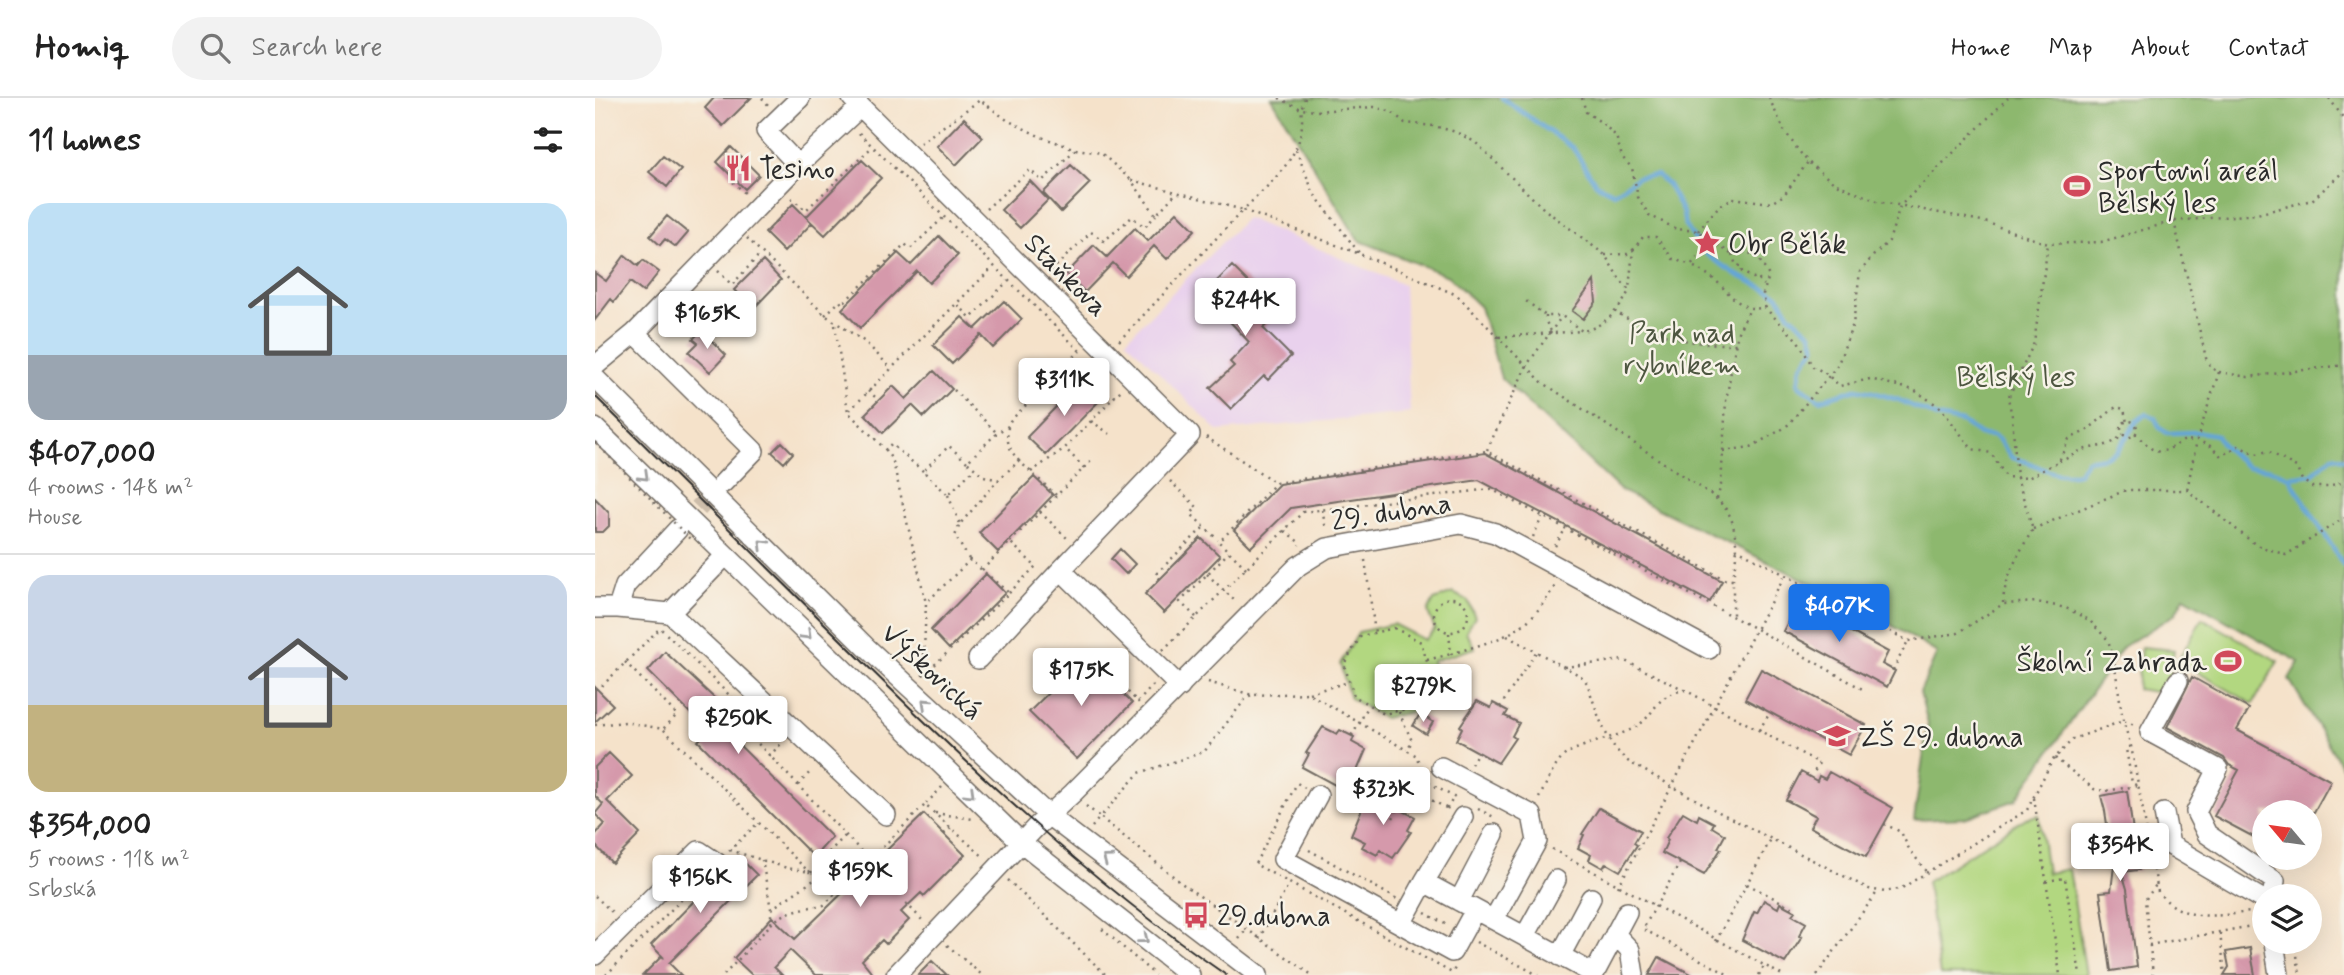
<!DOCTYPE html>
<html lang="en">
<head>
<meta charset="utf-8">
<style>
  body { margin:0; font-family:Mynerve,sans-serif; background:#f2f2f2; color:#222; height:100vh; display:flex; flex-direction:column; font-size:26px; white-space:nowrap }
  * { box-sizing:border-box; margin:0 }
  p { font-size:23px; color:#767676 }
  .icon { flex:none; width:38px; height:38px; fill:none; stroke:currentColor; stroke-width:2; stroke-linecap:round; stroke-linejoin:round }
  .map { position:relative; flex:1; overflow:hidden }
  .details { display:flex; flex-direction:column; background:#fff; width:595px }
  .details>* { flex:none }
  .needle { width:46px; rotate:299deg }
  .controls { position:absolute; left:1657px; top:702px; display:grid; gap:14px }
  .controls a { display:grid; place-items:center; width:70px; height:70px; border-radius:50%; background:#fff; box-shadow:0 7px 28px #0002; font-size:35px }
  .price { position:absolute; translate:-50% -60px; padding:0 16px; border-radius:7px; background:#fff; color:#222; font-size:23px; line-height:46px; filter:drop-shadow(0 2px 4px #0008) }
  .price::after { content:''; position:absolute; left:50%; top:42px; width:21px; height:16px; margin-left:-10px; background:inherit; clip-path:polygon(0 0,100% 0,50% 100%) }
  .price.selected { background:#1a73e8; color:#fff }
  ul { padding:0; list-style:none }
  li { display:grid; align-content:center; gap:14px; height:371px; padding:0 28px }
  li+li { border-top:2px solid #e0e0e0 }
  li span { display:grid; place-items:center; height:217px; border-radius:21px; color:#555 }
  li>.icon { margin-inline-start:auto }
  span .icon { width:126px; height:126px; fill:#fffc; stroke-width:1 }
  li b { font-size:30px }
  h2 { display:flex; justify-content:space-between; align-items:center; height:84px; padding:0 28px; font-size:30px }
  header { display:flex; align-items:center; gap:42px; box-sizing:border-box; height:98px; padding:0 35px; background:#fff; border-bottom:2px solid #e0e0e0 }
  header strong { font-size:33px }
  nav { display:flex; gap:38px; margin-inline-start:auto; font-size:24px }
  .search { width:490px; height:63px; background:#f2f2f2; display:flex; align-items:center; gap:18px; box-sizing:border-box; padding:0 24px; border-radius:38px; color:#767676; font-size:26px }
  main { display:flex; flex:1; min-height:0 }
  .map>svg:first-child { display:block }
  .built { fill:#e9d1ed }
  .green { fill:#b2d780; stroke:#6e8156; stroke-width:2 }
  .forest { fill:#8db86e; stroke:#5c724c; stroke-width:2 }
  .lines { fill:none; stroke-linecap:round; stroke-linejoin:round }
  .stream { stroke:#64a5d7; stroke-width:4.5 }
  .building { fill:#d599ab }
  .minor-tunnel { stroke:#cdbdaa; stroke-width:19; stroke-dasharray:19 10; stroke-linecap:butt }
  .minor-casing { stroke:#726b63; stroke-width:22 }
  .path { stroke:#726b63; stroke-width:2.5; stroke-dasharray:2 5; stroke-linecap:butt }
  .minor { stroke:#fff; stroke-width:19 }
  .tram { stroke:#2b2b2b; stroke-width:2 }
  .path-bridge { stroke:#726b63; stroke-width:2.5; stroke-dasharray:2 5; stroke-linecap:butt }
  .oneway { stroke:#a0a0a0 }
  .labels { text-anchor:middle; stroke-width:5; stroke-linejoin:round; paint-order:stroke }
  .poi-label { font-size:28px; fill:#2b2b2b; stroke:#f7f3e8; text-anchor:start }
  .street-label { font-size:28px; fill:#2b2b2b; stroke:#f7f3e8 }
  .park-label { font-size:28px; fill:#4d5640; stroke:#f7f3e8 }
</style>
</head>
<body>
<header>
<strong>Homiq</strong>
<div class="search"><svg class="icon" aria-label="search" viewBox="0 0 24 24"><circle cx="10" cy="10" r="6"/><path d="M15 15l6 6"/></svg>Search here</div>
<nav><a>Home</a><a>Map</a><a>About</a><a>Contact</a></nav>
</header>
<main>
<section class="details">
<h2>11 homes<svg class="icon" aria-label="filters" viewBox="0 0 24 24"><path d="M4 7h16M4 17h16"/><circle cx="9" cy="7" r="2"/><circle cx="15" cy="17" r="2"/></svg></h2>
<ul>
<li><span style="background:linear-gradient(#bfe0f5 70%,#9aa5b1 0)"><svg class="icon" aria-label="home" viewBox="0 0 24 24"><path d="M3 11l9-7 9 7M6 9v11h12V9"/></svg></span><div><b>$407,000</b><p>4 rooms · 148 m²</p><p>House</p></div></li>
<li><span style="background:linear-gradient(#c9d6e8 60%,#c2b280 0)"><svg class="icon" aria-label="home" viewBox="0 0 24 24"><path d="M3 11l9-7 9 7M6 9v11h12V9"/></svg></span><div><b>$354,000</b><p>5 rooms · 118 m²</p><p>Srbská</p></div></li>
</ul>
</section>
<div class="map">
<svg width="1749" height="877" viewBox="0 0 1749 877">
  <rect width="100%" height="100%" fill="#f7f3e8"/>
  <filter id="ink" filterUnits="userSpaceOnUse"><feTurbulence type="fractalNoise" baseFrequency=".0143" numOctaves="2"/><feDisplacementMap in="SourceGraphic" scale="14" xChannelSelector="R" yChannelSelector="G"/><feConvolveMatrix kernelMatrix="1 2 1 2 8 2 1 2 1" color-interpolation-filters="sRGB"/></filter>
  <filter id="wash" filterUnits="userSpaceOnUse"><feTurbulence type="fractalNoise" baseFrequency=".00686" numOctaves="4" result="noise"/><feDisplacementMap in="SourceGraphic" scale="28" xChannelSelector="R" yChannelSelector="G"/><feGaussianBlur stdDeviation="1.57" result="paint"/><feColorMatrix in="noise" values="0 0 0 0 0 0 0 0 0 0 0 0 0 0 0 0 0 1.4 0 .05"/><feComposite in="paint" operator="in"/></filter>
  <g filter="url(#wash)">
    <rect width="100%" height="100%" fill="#f5e2ca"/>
    <path class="built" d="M651 120 809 187 815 315 623 333 531 242Z"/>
    <path class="green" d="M858 495 873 503 880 519 871 534 880 550 837 563 840 579 824 612 789 620 755 600 745 566 764 534 798 526 829 542 840 531 833 514 839 502Z
      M1607 520 1683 563 1658 606 1583 563Z
      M1546 549 1579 552 1572 596 1542 591Z
      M1444 717 1452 775 1474 771 1491 877H1345L1332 784 1431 720Z"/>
    <path class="forest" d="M677 0H1749V672L1694 581 1704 564 1589 499 1580 516 1528 549 1421 702 1370 720 1319 722 1333 626 1325 594 1342 555 1270 511 1026 393 906 280 885 209 853 178 763 142Z"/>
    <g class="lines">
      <path class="stream" d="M907 0 978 50 1001 86 1019 95 1043 79 1062 77 1073 87 1088 115 1090 128 1112 157 1142 177 1183 197 1195 217 1216 235 1220 249 1206 268 1203 287 1225 302 1261 291 1277 294 1304 302 1342 319 1367 324 1385 337 1398 338 1403 341 1417 360C1443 364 1455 381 1483 375L1492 362 1510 359 1522 353 1542 323 1551 316 1560 320 1565 330 1572 335 1605 334 1622 337 1628 348 1652 369 1675 371 1694 379 1717 376 1738 358 1749 361
        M1694 379 1749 468"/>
    </g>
    <g id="blocks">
      <path class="building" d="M119 0H156L128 28 110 10Z
        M369 20 388 39 361 67 342 48Z
        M136 49 164 77 150 91 122 64Z
        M68 58 86 72 72 89 54 74Z
        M267 62 286 80 230 137 211 119Z
        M476 67 495 85 466 114 448 95Z
        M435 83 453 102 425 130 406 112Z
        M198 106 217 125 189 154 170 135Z
        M582 114 600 132 572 161 559 148 531 178 518 165 490 194 471 176 499 147 512 159 540 130 553 143Z
        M72 118 93 135 81 149 70 141 65 147 55 138Z
        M344 138 363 157 334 185 322 173 265 230 247 211 303 155 316 167Z
        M30 157 43 168 48 162 64 174 48 194 35 184 19 204 16 201 0 222V175L11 183Z
        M168 163 186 182 158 211 139 192Z
        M637 168 660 191 655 197 679 220 668 230 696 258 673 282 669 278 636 311 615 290 639 268 635 264 654 244 627 215 621 221 611 212 625 198 616 189Z
        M999 183 1001 204 988 221 977 213Z
        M409 203 427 221 398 250 386 237 357 266 338 247 367 219 380 231Z
        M109 230 117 238 115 241 131 257 115 274 94 254 103 245 98 241Z
        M339 273 357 291 329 319 317 307 288 335 270 316 298 288 311 301Z
        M487 282 506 301 451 357 432 339Z
        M187 344 198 355 189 365 177 354Z
        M890 355 1127 483 1115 504 884 382 696 410 656 449 639 432 684 386Z
        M439 379 458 397 403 454 384 435Z
        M0 400 14 415V428L8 434H0Z
        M606 440 625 458 569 515 550 496Z
        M525 451 540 466 531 476 516 461Z
        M391 476 410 495 354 551 336 532Z
        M1203 505 1293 554 1287 566 1300 573 1292 589 1188 533Z
        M70 554 133 613 121 624 237 739 219 759 103 643 113 633 53 573Z
        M490 559 537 605 482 661 434 614Z
        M1166 571 1271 627 1254 657 1150 601Z
        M1597 579 1654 611 1642 632 1736 683 1719 714H1670V745L1619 718 1644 672 1634 667 1629 660 1572 629Z
        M0 589 18 607 0 624Z
        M882 603 896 610 898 605 913 613 910 618 924 625 917 638 920 640 903 665 861 642 867 630 865 628Z
        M825 616 838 624 831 636 818 628Z
        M728 629 742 636 745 632 759 639 757 644 771 652 759 680 756 679 749 692 707 669 714 656 711 655Z
        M14 655 37 678 12 703 45 736 17 765 0 747V737L10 726 0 716 8 706 0 698V669Z
        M1206 674 1222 683 1224 678 1230 681 1234 674 1298 710 1271 759 1215 729 1221 718 1191 702Z
        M1532 693 1544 772 1527 774 1532 791 1542 869 1516 873 1505 794 1516 793 1520 759 1517 760 1510 713 1506 698Z
        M778 697 820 719 813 732 816 734 798 760 785 752 782 757 767 749 770 744 756 737 768 708 770 710Z
        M1004 710 1046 733 1039 745 1042 747 1025 773 1011 765 1008 770 994 762 996 757 983 750 989 737 987 736Z
        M1088 714 1102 722 1104 717 1119 725 1117 729 1130 737 1123 750 1126 751 1109 777 1067 755 1073 742 1071 740Z
        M329 716 370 757 329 798 326 795 306 814 314 822 291 846 287 842 267 862 279 877H221L195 852 179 869 187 877H157L139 860 177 819 200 841Z
        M143 758 162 777 74 865 86 877H48L67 858 69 860 56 847Z
        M1169 802 1183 810 1185 805 1200 813 1197 817 1211 825 1204 838 1207 839 1190 865 1147 842 1159 814 1162 815Z
        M1655 850 1660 877H1629L1634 869 1631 854Z
        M1064 859 1098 877H1054Z
        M337 863 352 877H323Z"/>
    </g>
  </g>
  <g filter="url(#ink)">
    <use href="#blocks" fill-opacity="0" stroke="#726b63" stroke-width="2"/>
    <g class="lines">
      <path class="minor-tunnel" d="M83 431 128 385"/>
      <g class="minor-casing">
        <path id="minor" d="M257 0 595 337 466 472 585 589
          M203 67 171 33 205 0
          M40 235 203 67 264 10 267 12
          M0 268 40 235 159 353 128 385
          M0 280 271 549 453 717 663 877
          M0 330 427 745 595 877
          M0 510H23L30 488 83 431
          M23 510 75 515 291 717
          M75 515 130 458
          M383 561 466 472
          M1583 583 1555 634 1623 671 1601 714 1612 736 1680 783 1677 798
          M846 669 937 717 942 743 899 821
          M723 697 688 761 806 826 829 784 999 876 1032 814
          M1569 715 1575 747 1670 803
          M829 784 868 719
          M864 803 899 736
          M806 826 857 854 880 812
          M1020 836 1035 852 1039 877
          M930 838 961 782
          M1679 844 1684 877
          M0 857 104 753 122 765
          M965 858 996 800
          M301 877 442 728 478 695 703 468 732 450 866 426 900 435 1114 551"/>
      </g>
      <path class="path" d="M167 0 174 8
        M684 0 706 11C714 55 676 84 648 112L765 156 862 197 947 284 1117 397C1139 416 1138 424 1142 451L1313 543 1363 535 1408 506 1442 504 1471 510 1494 522 1513 542 1519 562 1528 623 1536 648 1563 794C1589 825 1620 818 1656 814
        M710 0 706 11 721 13 779 9 797 14 810 25 839 28 861 34 880 44 949 111 1010 157 1025 182 1034 192C1027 211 1007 230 987 233
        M987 0 991 14 1007 25 1021 38 1027 59 1037 70 1043 99 1054 117 1081 131 1103 133 1136 156 1151 154 1162 158 1174 178 1168 196 1171 211 1203 243 1218 269 1229 274 1245 288 1275 281 1319 292 1345 309 1377 351 1396 355 1411 379 1433 380 1464 363 1474 341 1491 333 1521 309 1529 311 1532 324
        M1174 0 1189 32 1203 52 1213 64 1239 85 1282 103 1387 123 1453 146 1506 144 1579 123 1662 116 1717 102 1749 73
        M1734 0 1749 21
        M264 35 486 254
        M325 45 385 2 412 22 446 39 481 51 506 55 536 82
        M701 52 719 96 765 156
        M138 84 152 97
        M196 100 211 112 278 48
        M391 111 435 72 447 83 481 51
        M1579 123 1611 260 1616 270 1624 274 1602 342 1592 392
        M1103 133 1124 108 1138 100 1176 105 1189 97 1213 64
        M152 140 230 217 270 244 297 271
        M1115 142 1096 167C1104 172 1113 176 1120 182 1136 196 1147 216 1171 209
        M1038 152 1048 139H1061L1078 161 1096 167
        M1137 156 1141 167 1146 168 1147 174 1158 180 1161 179 1169 187
        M1010 157 1032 156 1038 152 1034 191
        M123 173 137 187 166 155
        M456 173 496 134 509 143 537 119 550 129 561 117
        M363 207 376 220 413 183
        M1019 213C1060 238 1092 247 1141 246
        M230 217 245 203 247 206 310 146 315 151 348 120
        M951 218V224L956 233
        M240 227 253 314
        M904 239 987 233 967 218H951L931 203
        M524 243 648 112C611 102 574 92 536 82L561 117 582 94
        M1624 274 1653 279 1749 267
        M359 292 402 335
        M273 293 284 302
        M496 323 515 336
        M1526 331a8 8 0 1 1 16 0a8 8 0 1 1-16 0Z
        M413 329C411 344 414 351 424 363
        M1540 336 1557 351 1564 354 1572 352 1588 343 1602 342 1615 348 1626 358 1643 348 1661 356 1673 353 1701 369 1707 382 1717 389H1734L1749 384
        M611 339 681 385
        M291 352 253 314 398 169
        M892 352 932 267 967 218
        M1128 353 1156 349 1191 329 1234 278 1243 266 1258 226 1265 174 1279 157 1294 143 1305 108 1413 0
        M1464 363C1473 361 1478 356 1485 353 1503 346 1513 352 1528 336
        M372 364 354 348 328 373 353 397 379 371
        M489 370 470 350 526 292
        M328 373 296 346 291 352 298 364 331 505
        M436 374 470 350
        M575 383 602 409 596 416 623 442
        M353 397 365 426
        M461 397 424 363 403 382 389 378 372 364 402 335 413 328 415 323 485 253
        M1122 401 1126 387 1131 303 1139 255 1143 234 1155 211
        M727 412 731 431 730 432
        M445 414 472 440
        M1438 431 1531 392H1592L1661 447 1691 457 1749 420
        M690 433 705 445 704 447
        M938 439 947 419
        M415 444 498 361
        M960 448 971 430
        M374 461 360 438 365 426 403 382
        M770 462 780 535
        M651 470 624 444 681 385 891 353 1131 482H1138V520
        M387 472 415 444 440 468
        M612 476 642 505
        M565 481 561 476 609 429
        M1138 482 1142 451
        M414 495 441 468
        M839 517a17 17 0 1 1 34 0a17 17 0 1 1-34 0Z
        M1408 505C1409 480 1425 453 1438 431L1422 380 1417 318 1413 300 1439 245 1453 146
        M601 519 585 504 634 454
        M799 530 826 544 836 577 819 609 789 616 759 598 749 566 766 538Z
        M854 535 856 556C909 539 930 538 961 486
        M912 538 986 578 992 585C1002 613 1010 646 1034 664L1118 711 1274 791 1290 794 1307 790 1432 712 1457 663 1478 641 1528 623 1540 627
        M568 552 708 414 896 391 1161 531 1271 593
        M832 562 856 556
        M30 564 82 617 68 631
        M969 569 1028 562 1088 591
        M1298 572 1313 543
        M328 578 331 505 375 462 414 495 328 578
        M523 584 543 604 560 585
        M613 584 657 597 713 595 822 658 827 681 864 702
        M7 588 65 530 157 619 149 631 266 753 277 768
        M714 595 754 584
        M905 609 941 554
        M804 614 817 643 812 652
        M0 627 30 624 68 631 214 774 251 737
        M1164 632 1173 618
        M749 634 758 637
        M757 638 774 607
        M1535 648 1531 651 1537 685 1543 688
        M174 658 189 643
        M1460 660 1499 691 1510 693 1543 688
        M876 666 883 654
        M825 670 814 690 853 711
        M203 687 217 672
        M347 689 330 707 390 760
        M710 690 702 685 660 766 857 875 860 870
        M944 700C951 687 958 669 969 658 977 649 1021 639 1035 632 1063 619 1056 597 1090 592L1224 665 1218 676
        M1439 700 1465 877
        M491 708 505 719 544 675 609 654 652 599 657 597
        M852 711 859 699
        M883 711 899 719
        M340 715 378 721
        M798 720 814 690
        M1289 726 1306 734 1313 749 1332 775
        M497 729 505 719 589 787 717 877
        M349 736 356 730
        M957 751 1187 877
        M135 752 192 770 256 781
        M714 752 802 801
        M134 753 164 724
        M1085 765 1048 831 1134 877
        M413 782 511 877
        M1451 783 1470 780 1485 877
        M1152 786 1198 810
        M1023 789 1190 477
        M0 798 18 815
        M311 805 328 823
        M176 811 228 776
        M830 815 852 827
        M1661 818 1663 835
        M176 826C191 812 210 810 229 807L330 707
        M507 831 560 877
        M1625 835 1630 877
        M644 841 651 832
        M664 841 694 786
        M1121 843 1176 741
        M881 844 943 877
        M1700 844 1705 877
        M352 847 387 877
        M1554 847 1662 827
        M11 877 110 778
        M129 877 176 826V811L167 762
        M1164 877 1169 868
        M1222 877 1283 793
        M1558 877 1550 802 1561 787"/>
      <use href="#minor" class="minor"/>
      <path class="tram" d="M0 298C83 380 166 462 248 544 368 663 492 781 631 877"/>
      <path class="path-bridge" d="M0 344 96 442"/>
    </g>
    <defs><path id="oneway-chevron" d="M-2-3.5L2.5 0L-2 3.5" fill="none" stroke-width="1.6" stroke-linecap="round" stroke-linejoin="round" transform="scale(1.75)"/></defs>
    <g class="oneway">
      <use href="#oneway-chevron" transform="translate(49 378) rotate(44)"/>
      <use href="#oneway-chevron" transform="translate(168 446) rotate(-135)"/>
      <use href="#oneway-chevron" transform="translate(212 537) rotate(44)"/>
      <use href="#oneway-chevron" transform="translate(331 605) rotate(-137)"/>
      <use href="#oneway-chevron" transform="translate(375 695) rotate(44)"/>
      <use href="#oneway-chevron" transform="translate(512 761) rotate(-143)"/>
      <use href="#oneway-chevron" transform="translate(549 841) rotate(38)"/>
    </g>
  </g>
  <defs>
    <g id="restaurant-bare" transform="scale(2.1)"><path d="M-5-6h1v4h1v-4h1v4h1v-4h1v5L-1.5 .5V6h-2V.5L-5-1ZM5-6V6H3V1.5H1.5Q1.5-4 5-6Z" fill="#d1495b" stroke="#f7f3e8" stroke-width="2.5" paint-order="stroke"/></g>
    <g id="stadium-bare" transform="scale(2.1)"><path d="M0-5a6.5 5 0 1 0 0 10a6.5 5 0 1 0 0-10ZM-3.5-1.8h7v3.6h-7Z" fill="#d1495b" stroke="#f7f3e8" stroke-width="2.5" paint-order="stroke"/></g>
    <g id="sight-bare" transform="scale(2.1)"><path d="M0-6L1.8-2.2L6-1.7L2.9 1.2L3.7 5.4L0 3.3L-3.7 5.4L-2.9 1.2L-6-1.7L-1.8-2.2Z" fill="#d1495b" stroke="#f7f3e8" stroke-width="2.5" paint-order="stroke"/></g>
    <g id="school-bare" transform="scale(2.1)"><path d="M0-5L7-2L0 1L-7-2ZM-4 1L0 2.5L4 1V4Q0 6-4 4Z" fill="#d1495b" stroke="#f7f3e8" stroke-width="2.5" paint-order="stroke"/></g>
    <g id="bus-bare" transform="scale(2.1)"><path d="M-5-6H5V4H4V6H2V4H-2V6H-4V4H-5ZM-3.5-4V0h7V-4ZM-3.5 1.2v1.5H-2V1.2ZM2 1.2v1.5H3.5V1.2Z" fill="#d1495b" stroke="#f7f3e8" stroke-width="2.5" paint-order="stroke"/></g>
  </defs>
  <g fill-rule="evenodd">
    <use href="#restaurant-bare" x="143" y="70"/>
    <use href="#stadium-bare" x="1482" y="88"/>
    <use href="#sight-bare" x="1112" y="145"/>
    <use href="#stadium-bare" x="1633" y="563"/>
    <use href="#school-bare" x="1242" y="638"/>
    <use href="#bus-bare" x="601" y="817"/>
  </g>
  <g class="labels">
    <g class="poi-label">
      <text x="164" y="80">Tesino</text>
      <text x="1503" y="82">Sportovní areál<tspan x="1503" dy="32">Bělský les</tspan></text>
      <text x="1133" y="155">Obr Bělák</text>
      <text x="1612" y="573" text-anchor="end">Školní Zahrada</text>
      <text x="1263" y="648">ZŠ 29. dubna</text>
      <text x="622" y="827">29.dubna</text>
    </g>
    <g class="street-label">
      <text transform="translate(472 176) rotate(45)" y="10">Staňkova</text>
      <text transform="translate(796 413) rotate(-9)" y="10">29. dubna</text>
      <text transform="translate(338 573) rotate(43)" y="10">Výškovická</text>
    </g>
    <g class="park-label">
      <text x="1087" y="244">Park nad<tspan x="1087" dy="32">rybníkem</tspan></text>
      <text x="1421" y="288">Bělský les</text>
    </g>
  </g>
</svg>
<div class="controls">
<a><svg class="needle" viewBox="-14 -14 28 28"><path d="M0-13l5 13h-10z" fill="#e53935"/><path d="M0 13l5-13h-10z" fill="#767676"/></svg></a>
<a><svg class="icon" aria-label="layers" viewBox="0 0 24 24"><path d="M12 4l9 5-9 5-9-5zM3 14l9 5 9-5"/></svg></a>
</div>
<b class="price" style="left:650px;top:240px">$244K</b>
<b class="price" style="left:112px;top:253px">$165K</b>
<b class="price" style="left:469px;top:320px">$311K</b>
<b class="price selected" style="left:1244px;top:546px">$407K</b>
<b class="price" style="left:486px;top:610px">$175K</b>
<b class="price" style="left:828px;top:626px">$279K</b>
<b class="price" style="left:143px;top:658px">$250K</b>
<b class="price" style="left:788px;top:729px">$323K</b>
<b class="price" style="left:1525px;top:785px">$354K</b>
<b class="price" style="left:265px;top:811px">$159K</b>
<b class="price" style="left:105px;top:817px">$156K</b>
</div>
</main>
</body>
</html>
